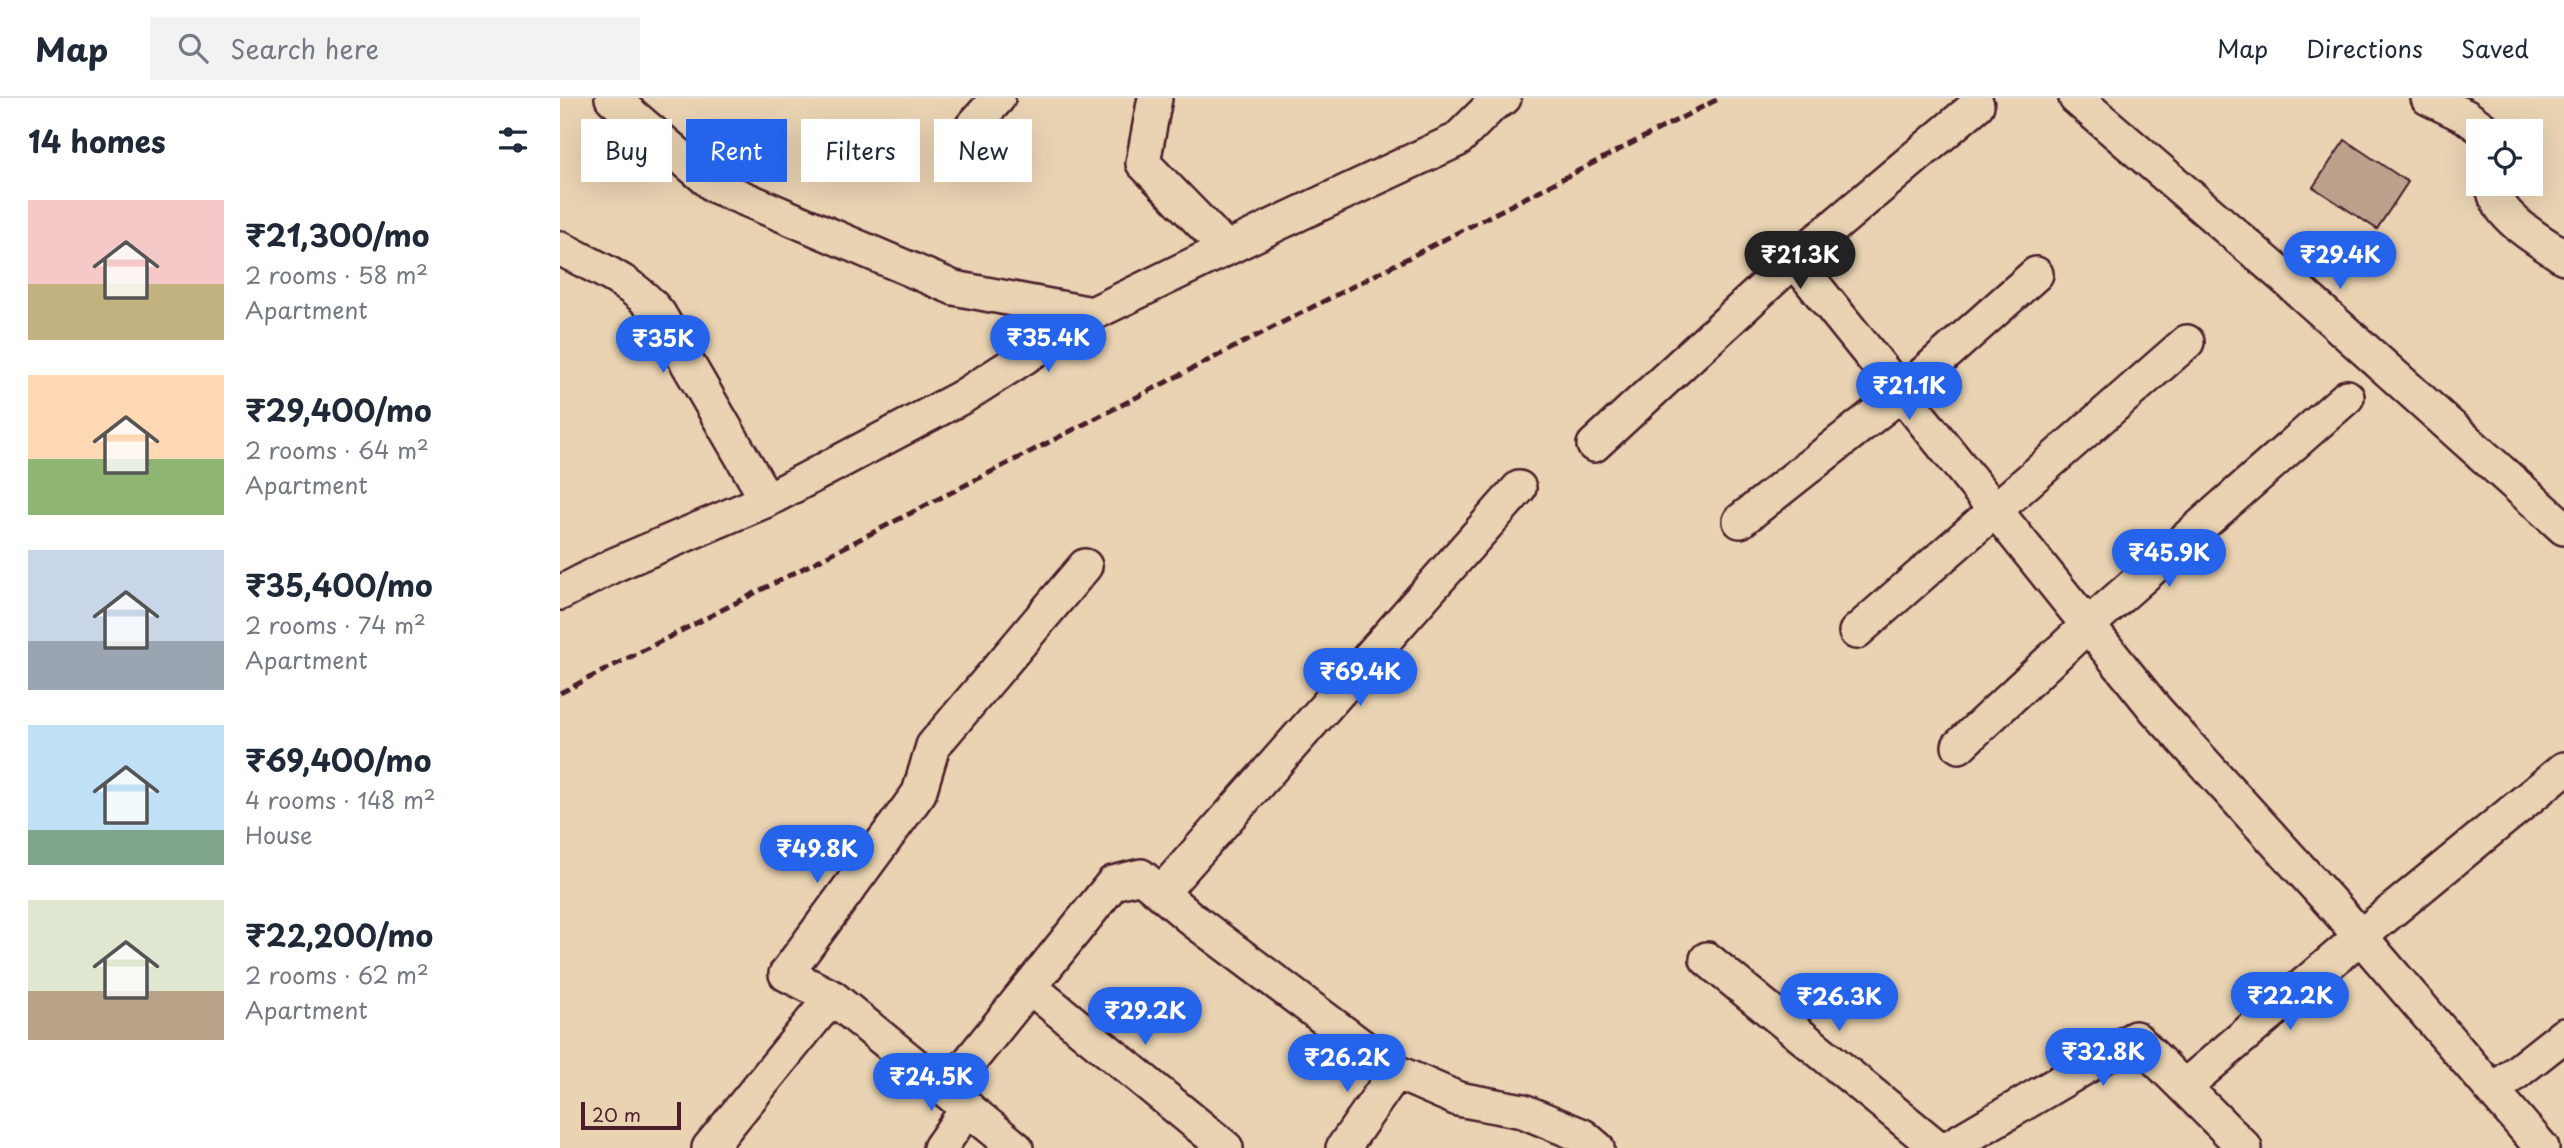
<!DOCTYPE html>
<html lang="en">
<head>
<meta charset="utf-8">
<style>
  body { margin:0; font-family:"Playpen Sans",sans-serif; background:#f2f2f3; color:#1f2937; height:100vh; display:flex; flex-direction:column; font-size:26px; white-space:nowrap }
  * { box-sizing:border-box; margin:0 }
  p { font-size:23px; color:#747a83 }
  .icon { flex:none; width:38px; height:38px; fill:none; stroke:currentColor; stroke-width:2; stroke-linecap:round; stroke-linejoin:round }
  .map { position:relative; flex:1; overflow:hidden }
  .side { display:flex; flex-direction:column; background:#fff; width:560px }
  .side>* { flex:none }
  .guide { position:absolute; left:21px; top:21px; width:665px; height:63px; display:flex; gap:14px }
  .controls { position:absolute; left:1906px; top:21px; display:grid; gap:14px }
  .controls a { display:grid; place-items:center; width:77px; height:77px; border-radius:0px; background:#fff; box-shadow:0 7px 28px #0002; font-size:35px }
  .scale { position:absolute; left:21px; bottom:18px; width:100px; box-sizing:border-box; padding-left:7px; border:4px solid #4a1f2b; border-top:0; font-size:19px; line-height:24px; white-space:nowrap; color:#4a1f2b; -webkit-text-stroke:5px #e9d3b2; paint-order:stroke }
  .price { position:absolute; translate:-50% -60px; padding:0 16px; border-radius:24px; background:#2563eb; color:#fff; font-size:23px; line-height:46px; filter:drop-shadow(0 2px 4px #0008) }
  .price::after { content:''; position:absolute; left:50%; top:42px; width:21px; height:16px; margin-left:-10px; background:inherit; clip-path:polygon(0 0,100% 0,50% 100%) }
  .price.current { background:#222; color:#fff }
  ul { padding:0; list-style:none }
  li { display:flex; align-items:center; gap:21px; height:175px; padding:0 28px }
  li span { display:grid; place-items:center; flex:none; width:196px; height:140px; border-radius:0px; color:#555 }
  li>.icon { margin-inline-start:auto }
  span .icon { width:84px; height:84px; fill:#fffc; stroke-width:1 }
  li b { font-size:30px }
  h2 { display:flex; justify-content:space-between; align-items:center; height:84px; padding:0 28px; font-size:30px }
  .pill { padding:0 24px; border-radius:0px; background:#fff; box-shadow:0 7px 28px #0002; font-size:24px; line-height:63px }
  .pill.current { background:#2563eb; color:#fff }
  header { display:flex; align-items:center; gap:42px; box-sizing:border-box; height:98px; padding:0 35px; background:#fff; border-bottom:2px solid #e0e1e3 }
  header strong { font-size:33px }
  nav { display:flex; gap:38px; margin-inline-start:auto; font-size:24px }
  .search { width:490px; height:63px; background:#f2f2f3; display:flex; align-items:center; gap:18px; box-sizing:border-box; padding:0 24px; border-radius:0px; color:#747a83; font-size:26px }
  main { display:flex; flex:1; min-height:0 }
  .map>svg:first-child { display:block }
  .building { fill:#bca18d; stroke:#4a1f2b; stroke-width:2 }
  .lines { fill:none; stroke-linecap:round; stroke-linejoin:round }
  .minor-casing { stroke:#4a1f2b; stroke-width:38 }
  .minor { stroke:#e9d3b2; stroke-width:33 }
  .rail { stroke:#4a1f2b; stroke-width:5; stroke-dasharray:10 5; stroke-linecap:butt }
</style>
</head>
<body>
<header>
<strong>Map</strong>
<div class="search"><svg class="icon" aria-label="search" viewBox="0 0 24 24"><circle cx="10" cy="10" r="6"/><path d="M15 15l6 6"/></svg>Search here</div>
<nav><a>Map</a><a>Directions</a><a>Saved</a></nav>
</header>
<main>
<section class="side">
<h2>14 homes<svg class="icon" aria-label="filters" viewBox="0 0 24 24"><path d="M4 7h16M4 17h16"/><circle cx="9" cy="7" r="2"/><circle cx="15" cy="17" r="2"/></svg></h2>
<ul>
<li><span style="background:linear-gradient(#f6c9c9 60%,#c2b280 0)"><svg class="icon" aria-label="home" viewBox="0 0 24 24"><path d="M3 11l9-7 9 7M6 9v11h12V9"/></svg></span><div><b>₹21,300/mo</b><p>2 rooms · 58 m²</p><p>Apartment</p></div></li>
<li><span style="background:linear-gradient(#ffd9b3 60%,#8fb573 0)"><svg class="icon" aria-label="home" viewBox="0 0 24 24"><path d="M3 11l9-7 9 7M6 9v11h12V9"/></svg></span><div><b>₹29,400/mo</b><p>2 rooms · 64 m²</p><p>Apartment</p></div></li>
<li><span style="background:linear-gradient(#c9d6e8 65%,#9aa5b1 0)"><svg class="icon" aria-label="home" viewBox="0 0 24 24"><path d="M3 11l9-7 9 7M6 9v11h12V9"/></svg></span><div><b>₹35,400/mo</b><p>2 rooms · 74 m²</p><p>Apartment</p></div></li>
<li><span style="background:linear-gradient(#bfe0f5 75%,#7fa58c 0)"><svg class="icon" aria-label="home" viewBox="0 0 24 24"><path d="M3 11l9-7 9 7M6 9v11h12V9"/></svg></span><div><b>₹69,400/mo</b><p>4 rooms · 148 m²</p><p>House</p></div></li>
<li><span style="background:linear-gradient(#dfe7d0 65%,#b9a48a 0)"><svg class="icon" aria-label="home" viewBox="0 0 24 24"><path d="M3 11l9-7 9 7M6 9v11h12V9"/></svg></span><div><b>₹22,200/mo</b><p>2 rooms · 62 m²</p><p>Apartment</p></div></li>
</ul>
</section>
<div class="map">
<svg width="2004" height="1050" viewBox="0 0 2004 1050">
  <rect width="100%" height="100%" fill="#e9d3b2"/>
  <filter id="ink" filterUnits="userSpaceOnUse"><feTurbulence type="fractalNoise" baseFrequency=".0143" numOctaves="2"/><feDisplacementMap in="SourceGraphic" scale="14" xChannelSelector="R" yChannelSelector="G"/><feConvolveMatrix kernelMatrix="1 2 1 2 8 2 1 2 1" color-interpolation-filters="sRGB"/></filter>
  <g filter="url(#ink)">
    <path class="building" d="M1785 42 1848 84 1817 131 1753 89Z"/>
    <g class="lines">
      <g class="minor-casing">
        <path id="minor" d="M52 0 155 88 394 190 532 216
          M595 0 583 65 666 150
          M1516 0 1725 180 2004 430
          M1868 0 1905 18 1926 33
          M412 29 438 0
          M1933 86C1934 119 1980 142 2004 159
          M0 150C36 170 73 183 99 216L207 402
          M1234 162 1596 612 1781 816 1982 1050
          M1034 347 1234 162 1417 7
          M1180 423 1342 295 1476 176
          M0 495 54 467 207 402 402 299 532 216 717 126 897 42 933 6 944 0
          M1296 534 1627 244
          M1399 648 1528 527 1787 299
          M601 795 959 390
          M1147 861 1378 1050
          M470 889 666 1050
          M1624 989 1800 839 2004 671
          M386 993 553 785 581 778 633 822 836 974 898 1001 963 1013 1023 1038 1037 1050
          M1933 993 2004 937
          M149 1050 272 899
          M380 1050 408 1010
          M456 1050 272 899 226 876 359 695 373 648 525 468
          M783 1050 836 974
          M1388 1050 1575 940 1685 1050"/>
      </g>
      <use href="#minor" class="minor"/>
      <path class="rail" d="M0 595 1160 0"/>
    </g>
  </g>
</svg>
<div class="controls">
<a><svg class="icon" aria-label="locate" viewBox="0 0 24 24"><circle cx="12" cy="12" r="6"/><path d="M12 2v4M12 18v4M2 12h4M18 12h4"/></svg></a>
</div>
<div class="scale">20 m</div>
<b class="price current" style="left:1240px;top:193px">₹21.3K</b>
<b class="price" style="left:1780px;top:193px">₹29.4K</b>
<b class="price" style="left:488px;top:276px">₹35.4K</b>
<b class="price" style="left:103px;top:277px">₹35K</b>
<b class="price" style="left:1349px;top:324px">₹21.1K</b>
<b class="price" style="left:1609px;top:491px">₹45.9K</b>
<b class="price" style="left:800px;top:610px">₹69.4K</b>
<b class="price" style="left:257px;top:787px">₹49.8K</b>
<b class="price" style="left:1730px;top:934px">₹22.2K</b>
<b class="price" style="left:1279px;top:935px">₹26.3K</b>
<b class="price" style="left:585px;top:949px">₹29.2K</b>
<b class="price" style="left:1543px;top:990px">₹32.8K</b>
<b class="price" style="left:787px;top:996px">₹26.2K</b>
<b class="price" style="left:371px;top:1015px">₹24.5K</b>
<div class="guide">
<a class="pill">Buy</a>
<a class="pill current">Rent</a>
<a class="pill">Filters</a>
<a class="pill">New</a>
</div>
</div>
</main>
</body>
</html>
